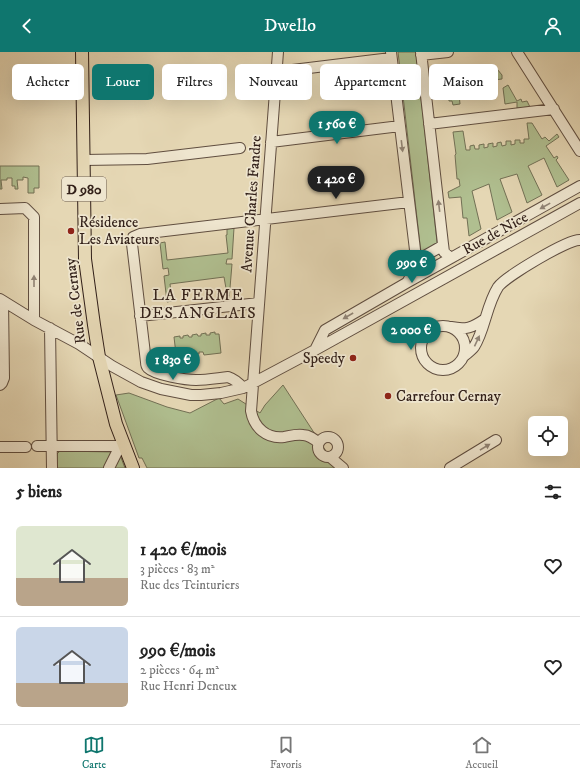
<!DOCTYPE html>
<html lang="fr">
<head>
<meta charset="utf-8">
<style>
  body { margin:0; font-family:"IM FELL DW Pica",serif; background:#f2f2f2; color:#222; height:100vh; display:flex; flex-direction:column; font-size:15px; white-space:nowrap }
  * { box-sizing:border-box; margin:0 }
  p { font-size:13px; color:#767676 }
  .icon { flex:none; width:22px; height:22px; fill:none; stroke:currentColor; stroke-width:2; stroke-linecap:round; stroke-linejoin:round }
  .map { position:relative; height:416px; overflow:hidden }
  .drawer { display:flex; flex-direction:column; background:#fff; flex:1 }
  .drawer>* { flex:none }
  .top-card { position:absolute; left:12px; top:12px; width:556px; height:36px; display:flex; gap:8px }
  .controls { position:absolute; left:528px; top:364px; display:grid; gap:8px }
  .controls a { display:grid; place-items:center; width:40px; height:40px; border-radius:6px; background:#fff; box-shadow:0 4px 16px #0002; font-size:20px }
  .price { position:absolute; translate:-50% -34px; padding:0 9px; border-radius:14px; background:#0f766e; color:#fff; font-size:13px; line-height:26px; filter:drop-shadow(0 1px 2px #0008) }
  .price::after { content:''; position:absolute; left:50%; top:24px; width:12px; height:9px; margin-left:-6px; background:inherit; clip-path:polygon(0 0,100% 0,50% 100%) }
  .price.on { background:#222; color:#fff }
  ul { padding:0; list-style:none }
  li { display:flex; align-items:center; gap:12px; height:100px; padding:0 16px }
  li+li { border-top:1px solid #e0e0e0 }
  li span { display:grid; place-items:center; flex:none; width:112px; height:80px; border-radius:6px; color:#555 }
  li>.icon { margin-inline-start:auto }
  span .icon { width:48px; height:48px; fill:#fffc; stroke-width:1 }
  li b { font-size:17px }
  h2 { display:flex; justify-content:space-between; align-items:center; height:48px; padding:0 16px; font-size:17px }
  .tag { padding:0 14px; border-radius:6px; background:#fff; box-shadow:0 4px 16px #0002; font-size:14px; line-height:36px }
  .tag.on { background:#0f766e; color:#fff }
  header { display:flex; justify-content:space-between; align-items:center; height:52px; padding:0 16px; background:#0f766e; color:#fff; font-size:18px; font-weight:600 }
  .tab-bar { display:flex; justify-content:space-around; align-items:center; height:56px; border-top:1px solid #e0e0e0; background:#fff; font-size:11px; color:#767676 }
  .tab-bar a { display:grid; justify-items:center; gap:2px }
  .tab-bar .on { color:#0f766e }
  .map>svg:first-child { display:block }
  .green { fill:#b0bf90; stroke:#727055 }
  .lines { fill:none; stroke-linecap:round; stroke-linejoin:round }
  .minor-casing { stroke:#604e40; stroke-width:12 }
  .major-casing { stroke:#33211a; stroke-width:14 }
  .minor { stroke:#eee5ce; stroke-width:10 }
  .major { stroke:#e5d7b4; stroke-width:12 }
  .oneway { fill:#908374 }
  .poi-dot { fill:#8f2418; stroke:#eee5ce; stroke-width:1.5 }
  .labels { text-anchor:middle; stroke-width:3.5; stroke-linejoin:round; paint-order:stroke }
  .shield { fill:#eee5ce; stroke:#6b5c50; stroke-width:1 }
  .shield-label { font-size:14px; font-weight:bold; fill:#33211a }
  .street-label { font-size:15px; fill:#33211a; stroke:#eee5ce }
  .poi-label { font-size:15px; fill:#33211a; stroke:#eee5ce; text-anchor:start }
  .neighbourhood-label { font-size:16px; letter-spacing:1px; fill:#33211a; stroke:#eee5ce }
</style>
</head>
<body>
<header><svg class="icon" aria-label="back" viewBox="0 0 24 24"><path d="M15 5l-7 7 7 7"/></svg>Dwello<svg class="icon" aria-label="person" viewBox="0 0 24 24"><circle cx="12" cy="8" r="4"/><path d="M4 21q1-7 8-7t8 7"/></svg></header>
<div class="map">
<svg width="580" height="416" viewBox="0 0 580 416">
  <rect width="100%" height="100%" fill="#e5d7b4"/>
  <filter id="stains"><feTurbulence type="fractalNoise" baseFrequency=".005" numOctaves="4"/><feColorMatrix values="0 0 0 0 .2 0 0 0 0 .09 0 0 0 0 .02 0 0 0 .5 -.17"/></filter>
  <radialGradient id="worn" r=".72"><stop offset=".6" stop-color="#630" stop-opacity="0"/><stop offset="1" stop-color="#630" stop-opacity=".3"/></radialGradient>
  <path class="green" d="M398 0H416L437 190 436 192 421 201Z
    M497 17 502 23V27L493 28 494 37 459 42 460 52 453 53 452 49H449L448 35 458 34 457 26 492 22V20Z
    M508 33 517 49 521 47 522 50 527 49 530 55 517 56V50L505 52 503 36Z
    M527 71H532L542 87 545 85 549 89 557 82 559 85 546 94 554 106 557 104 558 106 556 108 569 128 557 135 544 106 528 114 542 143 527 151 517 122 500 127 512 160 497 168 489 132 472 139 481 177 469 184 467 166H463L461 145 449 146 448 140 460 134 459 127H457L455 103 456 102 453 80 463 79 466 98H470V94L474 93 475 97H479V93L484 92V96L488 95V92L493 91V95L497 94V91L501 90 502 94 506 93V89H511V93L515 92V88H520V91H524V87H529Z
    M0 114H39V136H34V141H28V126L23 125V128H17L18 137H15V134H12V126H7V128H1L2 137H0Z
    M234 176 232 207H227L226 212H232L229 248 228 243 227 242 224 225 170 232 172 249 167 250 164 224 169 223 168 216 163 217 160 191 165 190 167 208 228 201 226 183H227V177Z
    M215 280V282H219L221 301 204 303 203 300H199V302H176L174 285 180 284V286H183V284L188 283 189 285H192V283L197 282 198 284H201V282L206 281V283H210V281Z
    M283 333 337 416H147L142 406H139L116 343 129 341 167 355 190 361 219 346 224 352 238 347 260 361 265 353Z
    M60 399 115 400 120 403 125 416H57V402Z"/>
  <g class="lines">
    <g class="minor-casing">
      <path id="minor" d="M278 0 251 359C254 376 267 387 284 385 290 384 296 382 303 383 309 383 314 387 319 391
        M391 0 416 206 414 218 408 229
        M421 0 443 192 444 200 451 206
        M517 0 580 99
        M421 3 448 0
        M276 20 391 6
        M429 72 554 57
        M271 90 400 74
        M84 108 147 107 240 96
        M0 157 25 156 34 165V268
        M416 206H421L442 194 443 192
        M0 247 34 268 79 292 112 314 141 330 161 337 191 343H201L221 341 243 336 253 331 315 298 580 151
        M140 264 259 251
        M421 296a22 22 0 1 1 44 0a22 22 0 1 1-44 0Z
        M451 275C466 278 472 276 485 267
        M50 276 52 416
        M315 298 325 278 408 230 580 134
        M463 305C466 302 471 299 474 295 485 278 486 254 498 235 505 225 568 187 580 188
        M0 333 2 331 4 326 3 249
        M243 336C239 331 234 327 228 325 218 326 207 328 196 328 186 328 155 323 148 316 146 314 146 313 146 310L132 192 133 185 140 182 409 150
        M318 395a10 10 0 1 1 20 0a10 10 0 1 1-20 0Z
        M37 394H124
        M0 395H26
        M330 405 343 416
        M109 416 117 400 124 394
        M450 416 496 388"/>
    </g>
    <g class="major-casing">
      <path id="major" d="M82 0 85 207 94 273 99 305 116 372 133 416"/>
    </g>
    <use href="#minor" class="minor"/>
    <use href="#major" class="major"/>
  </g>
  <defs><path id="oneway-solid" d="M-6-.8H1V-3.2L6.5 0L1 3.2V.8H-6Z"/></defs>
  <g class="oneway">
    <use href="#oneway-solid" transform="translate(402 94) rotate(83)"/>
    <use href="#oneway-solid" transform="translate(439 154) rotate(-97)"/>
    <use href="#oneway-solid" transform="translate(545 154) rotate(151)"/>
    <use href="#oneway-solid" transform="translate(34 229) rotate(-90)"/>
    <use href="#oneway-solid" transform="translate(348 264) rotate(150)"/>
    <use href="#oneway-solid" transform="translate(477 289) rotate(-65)"/>
    <use href="#oneway-solid" transform="translate(485 395) rotate(-31)"/>
  </g>
  <g class="poi-dot">
    <circle cx="71" cy="179" r="4"/>
    <circle cx="353" cy="306" r="4"/>
    <circle cx="388" cy="344" r="4"/>
  </g>
  <g class="labels">
    <rect class="shield" x="62" y="125" width="44" height="24" rx="3"/>
    <g class="shield-label">
      <text x="84" y="142">D 980</text>
    </g>
    <g class="street-label">
      <text transform="translate(251 152) rotate(-86)" y="5">Avenue Charles Fandre</text>
      <text transform="translate(495 181) rotate(-29)" y="5">Rue de Nice</text>
      <text transform="translate(75 249) rotate(-97)" y="5">Rue de Cernay</text>
    </g>
    <g class="poi-label">
      <text x="79" y="175">Résidence<tspan x="79" dy="17">Les Aviateurs</tspan></text>
      <text x="345" y="311" text-anchor="end">Speedy</text>
      <text x="396" y="349">Carrefour Cernay</text>
    </g>
    <g class="neighbourhood-label">
      <text x="198" y="248">LA FERME<tspan x="198" dy="18">DES ANGLAIS</tspan></text>
    </g>
  </g>
  <rect width="100%" height="100%" filter="url(#stains)"/>
  <rect width="100%" height="100%" fill="url(#worn)"/>
</svg>
<div class="controls">
<a><svg class="icon" aria-label="locate" viewBox="0 0 24 24"><circle cx="12" cy="12" r="6"/><path d="M12 2v4M12 18v4M2 12h4M18 12h4"/></svg></a>
</div>
<b class="price" style="left:337px;top:93px">1 560 €</b>
<b class="price on" style="left:336px;top:148px">1 420 €</b>
<b class="price" style="left:412px;top:232px">990 €</b>
<b class="price" style="left:411px;top:299px">2 000 €</b>
<b class="price" style="left:173px;top:329px">1 830 €</b>
<div class="top-card">
<a class="tag">Acheter</a>
<a class="tag on">Louer</a>
<a class="tag">Filtres</a>
<a class="tag">Nouveau</a>
<a class="tag">Appartement</a>
<a class="tag">Maison</a>
</div>
</div>
<section class="drawer">
<h2>5 biens<svg class="icon" aria-label="filters" viewBox="0 0 24 24"><path d="M4 7h16M4 17h16"/><circle cx="9" cy="7" r="2"/><circle cx="15" cy="17" r="2"/></svg></h2>
<ul>
<li><span style="background:linear-gradient(#dfe7d0 65%,#b9a48a 0)"><svg class="icon" aria-label="home" viewBox="0 0 24 24"><path d="M3 11l9-7 9 7M6 9v11h12V9"/></svg></span><div><b>1 420 €/mois</b><p>3 pièces · 83 m²</p><p>Rue des Teinturiers</p></div><svg class="icon" aria-label="heart" viewBox="0 0 24 24"><path d="M12 20l-8-8c-3-5 5-10 8-4 3-6 11-1 8 4z"/></svg></li>
<li><span style="background:linear-gradient(#c9d6e8 70%,#b9a48a 0)"><svg class="icon" aria-label="home" viewBox="0 0 24 24"><path d="M3 11l9-7 9 7M6 9v11h12V9"/></svg></span><div><b>990 €/mois</b><p>2 pièces · 64 m²</p><p>Rue Henri Deneux</p></div><svg class="icon" aria-label="heart" viewBox="0 0 24 24"><path d="M12 20l-8-8c-3-5 5-10 8-4 3-6 11-1 8 4z"/></svg></li>
</ul>
</section>
<nav class="tab-bar">
<a class="on"><svg class="icon" aria-label="map" viewBox="0 0 24 24"><path d="M3 6l6-2 6 2 6-2v14l-6 2-6-2-6 2zM9 4v14M15 6v14"/></svg>Carte</a>
<a><svg class="icon" aria-label="saved" viewBox="0 0 24 24"><path d="M7 4h10v16l-5-4-5 4z"/></svg>Favoris</a>
<a><svg class="icon" aria-label="home" viewBox="0 0 24 24"><path d="M3 11l9-7 9 7M6 9v11h12V9"/></svg>Accueil</a>
</nav>
</body>
</html>
